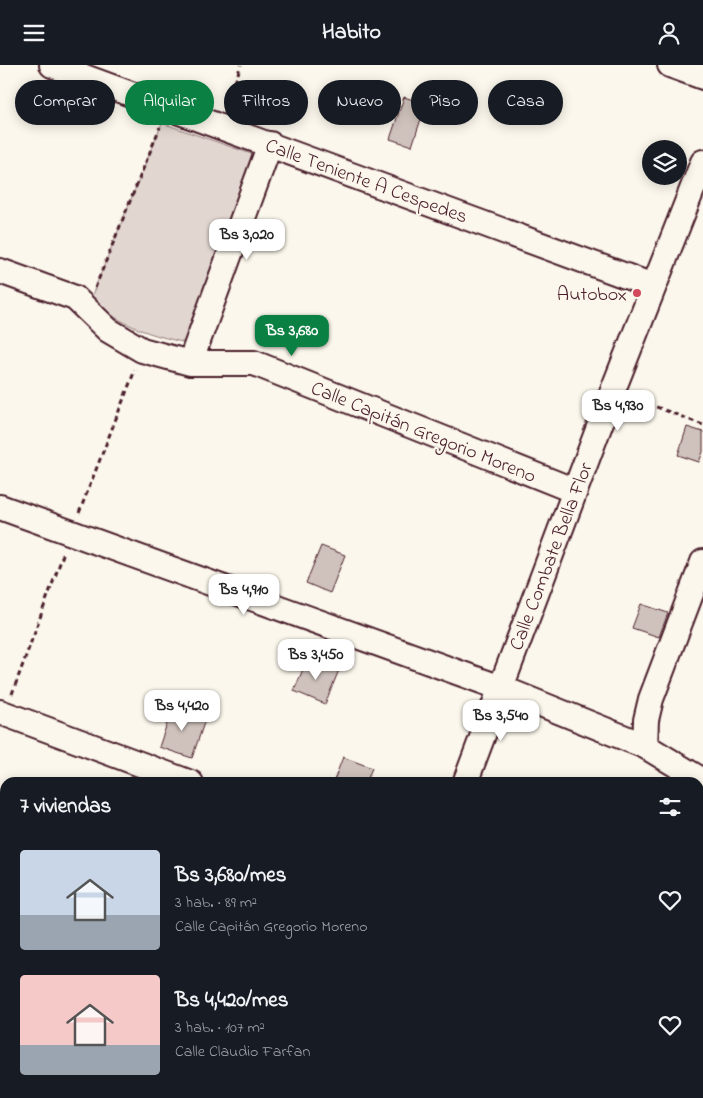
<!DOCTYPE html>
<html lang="es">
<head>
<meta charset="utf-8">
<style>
  body { margin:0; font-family:"Indie Flower",sans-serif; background:#242831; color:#f1f3f6; height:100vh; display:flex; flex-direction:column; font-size:19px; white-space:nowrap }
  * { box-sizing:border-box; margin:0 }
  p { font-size:16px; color:#9ea1a6 }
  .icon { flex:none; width:28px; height:28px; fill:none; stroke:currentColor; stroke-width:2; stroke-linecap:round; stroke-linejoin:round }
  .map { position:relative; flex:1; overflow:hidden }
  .panel { position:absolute; left:0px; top:712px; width:704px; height:321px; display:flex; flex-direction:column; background:#171b24; border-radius:15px 15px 0 0; box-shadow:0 2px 12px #0003 }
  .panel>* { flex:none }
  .hud { position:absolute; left:15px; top:15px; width:674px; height:45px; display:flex; gap:10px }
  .tools { position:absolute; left:642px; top:75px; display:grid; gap:10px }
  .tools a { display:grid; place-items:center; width:45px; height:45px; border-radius:50%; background:#171b24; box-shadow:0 2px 12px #0003; font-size:25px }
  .price { position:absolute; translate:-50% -42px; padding:0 11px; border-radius:10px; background:#fff; color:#222; font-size:16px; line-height:32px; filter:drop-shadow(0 1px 2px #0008) }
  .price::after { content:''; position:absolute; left:50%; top:30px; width:15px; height:11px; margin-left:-8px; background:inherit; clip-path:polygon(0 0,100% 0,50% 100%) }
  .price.on { background:#0b8043; color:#fff }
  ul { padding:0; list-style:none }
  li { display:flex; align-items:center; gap:15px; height:125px; padding:0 20px }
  li span { display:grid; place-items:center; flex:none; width:140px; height:100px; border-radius:5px; color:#555 }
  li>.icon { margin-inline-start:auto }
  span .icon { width:60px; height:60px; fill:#fffc; stroke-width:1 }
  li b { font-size:21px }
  h2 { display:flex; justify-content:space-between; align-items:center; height:60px; padding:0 20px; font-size:21px }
  .pill { padding:0 18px; border-radius:22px; background:#171b24; box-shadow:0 2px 12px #0003; font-size:18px; line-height:45px }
  .pill.on { background:#0b8043; color:#fff }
  header { display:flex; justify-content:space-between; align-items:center; height:65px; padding:0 20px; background:#171b24; font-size:22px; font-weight:800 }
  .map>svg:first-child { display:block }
  .green { fill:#e2d7d0; stroke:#967b7e }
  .building { fill:#cfc2bc; stroke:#4a1f2b }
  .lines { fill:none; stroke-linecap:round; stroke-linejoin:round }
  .minor-casing { stroke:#4a1f2b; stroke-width:28 }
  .path { stroke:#4a1f2b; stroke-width:3; stroke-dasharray:5 4; stroke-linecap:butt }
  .minor { stroke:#fbf7ec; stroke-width:24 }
  .poi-dot { fill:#d1495b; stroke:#fbf7ec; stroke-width:2 }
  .labels { text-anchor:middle; stroke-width:4.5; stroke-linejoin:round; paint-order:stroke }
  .street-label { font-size:20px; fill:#4a1f2b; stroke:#fbf7ec }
  .poi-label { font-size:20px; fill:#4a1f2b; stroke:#fbf7ec; text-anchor:end }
</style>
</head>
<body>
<header><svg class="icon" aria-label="menu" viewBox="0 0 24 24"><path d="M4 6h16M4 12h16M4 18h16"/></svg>Habito<svg class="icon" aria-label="person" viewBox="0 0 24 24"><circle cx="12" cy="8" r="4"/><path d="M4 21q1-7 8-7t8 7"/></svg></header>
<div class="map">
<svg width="703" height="1033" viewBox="0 0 703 1033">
  <rect width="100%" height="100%" fill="#fbf7ec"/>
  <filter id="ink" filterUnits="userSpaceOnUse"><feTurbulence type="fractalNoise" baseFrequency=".02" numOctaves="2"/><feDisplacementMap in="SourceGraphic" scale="10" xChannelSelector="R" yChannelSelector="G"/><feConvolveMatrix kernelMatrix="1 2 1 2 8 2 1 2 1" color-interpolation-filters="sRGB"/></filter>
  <g filter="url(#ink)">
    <path class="green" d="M162 58 263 93 196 280C153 271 126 263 90 235Z"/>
    <path class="building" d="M404 32 426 39 412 81 390 74Z
      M687 362 703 367V387L699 397 678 390Z
      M321 481 345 490 330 528 306 518Z
      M641 539 668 548 659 572 632 563Z
      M308 592 339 605 325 639 294 626Z
      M173 641 206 652 192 693 159 682Z
      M343 692 372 703 366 718H333Z"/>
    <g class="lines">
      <g class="minor-casing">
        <path id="minor" d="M52 0 653 221
          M670 0 703 12
          M0 206 75 233 108 265 142 285 190 298H254L575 426
          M190 298 270 79
          M0 442 501 623 645 681 703 716
          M0 647 191 718
          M645 681 646 655 651 634 703 497
          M465 718 613 325 703 97
          M0 845 5 849
          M347 1033 349 1029
          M556 1033 557 1029"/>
      </g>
      <path class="path" d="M226 43 241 0
        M95 223 160 62
        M631 332 703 360
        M79 448 135 305
        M12 629 64 487
        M374 1029 386 1033"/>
      <use href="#minor" class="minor"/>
    </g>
  </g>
  <circle class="poi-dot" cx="637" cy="228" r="5"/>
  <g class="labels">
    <g class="street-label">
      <text transform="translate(367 115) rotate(20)" y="7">Calle Teniente A Cespedes</text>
      <text transform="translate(424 366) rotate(22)" y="7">Calle Capitán Gregorio Moreno</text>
      <text transform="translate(550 491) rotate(-69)" y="7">Calle Combate Bella Flor</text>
    </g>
    <g class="poi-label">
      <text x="627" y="235">Autobox</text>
    </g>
  </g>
</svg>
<div class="tools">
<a><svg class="icon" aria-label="layers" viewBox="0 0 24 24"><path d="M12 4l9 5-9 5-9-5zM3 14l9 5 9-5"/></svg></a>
</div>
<b class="price" style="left:247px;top:196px">Bs 3,020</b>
<b class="price on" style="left:292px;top:292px">Bs 3,680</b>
<b class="price" style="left:618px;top:367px">Bs 4,930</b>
<b class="price" style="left:244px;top:551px">Bs 4,910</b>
<b class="price" style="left:316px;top:616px">Bs 3,450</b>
<b class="price" style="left:182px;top:667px">Bs 4,420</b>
<b class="price" style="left:501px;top:677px">Bs 3,540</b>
<div class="hud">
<a class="pill">Comprar</a>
<a class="pill on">Alquilar</a>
<a class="pill">Filtros</a>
<a class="pill">Nuevo</a>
<a class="pill">Piso</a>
<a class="pill">Casa</a>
</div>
<section class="panel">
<h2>7 viviendas<svg class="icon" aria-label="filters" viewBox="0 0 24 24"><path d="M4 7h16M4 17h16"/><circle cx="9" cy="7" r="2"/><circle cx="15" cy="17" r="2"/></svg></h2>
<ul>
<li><span style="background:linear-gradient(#c9d6e8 65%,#9aa5b1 0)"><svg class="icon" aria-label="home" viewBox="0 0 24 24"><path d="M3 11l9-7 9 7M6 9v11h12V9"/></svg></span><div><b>Bs 3,680/mes</b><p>3 hab. · 89 m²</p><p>Calle Capitán Gregorio Moreno</p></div><svg class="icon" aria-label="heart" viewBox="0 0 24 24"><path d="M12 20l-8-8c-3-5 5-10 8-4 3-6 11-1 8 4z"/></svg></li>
<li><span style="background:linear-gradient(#f6c9c9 70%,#9aa5b1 0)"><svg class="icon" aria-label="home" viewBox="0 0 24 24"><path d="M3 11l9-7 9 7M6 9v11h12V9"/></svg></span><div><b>Bs 4,420/mes</b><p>3 hab. · 107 m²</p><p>Calle Claudio Farfan</p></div><svg class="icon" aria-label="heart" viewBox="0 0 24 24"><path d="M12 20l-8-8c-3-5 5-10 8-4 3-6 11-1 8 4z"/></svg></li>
</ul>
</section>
</div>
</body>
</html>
